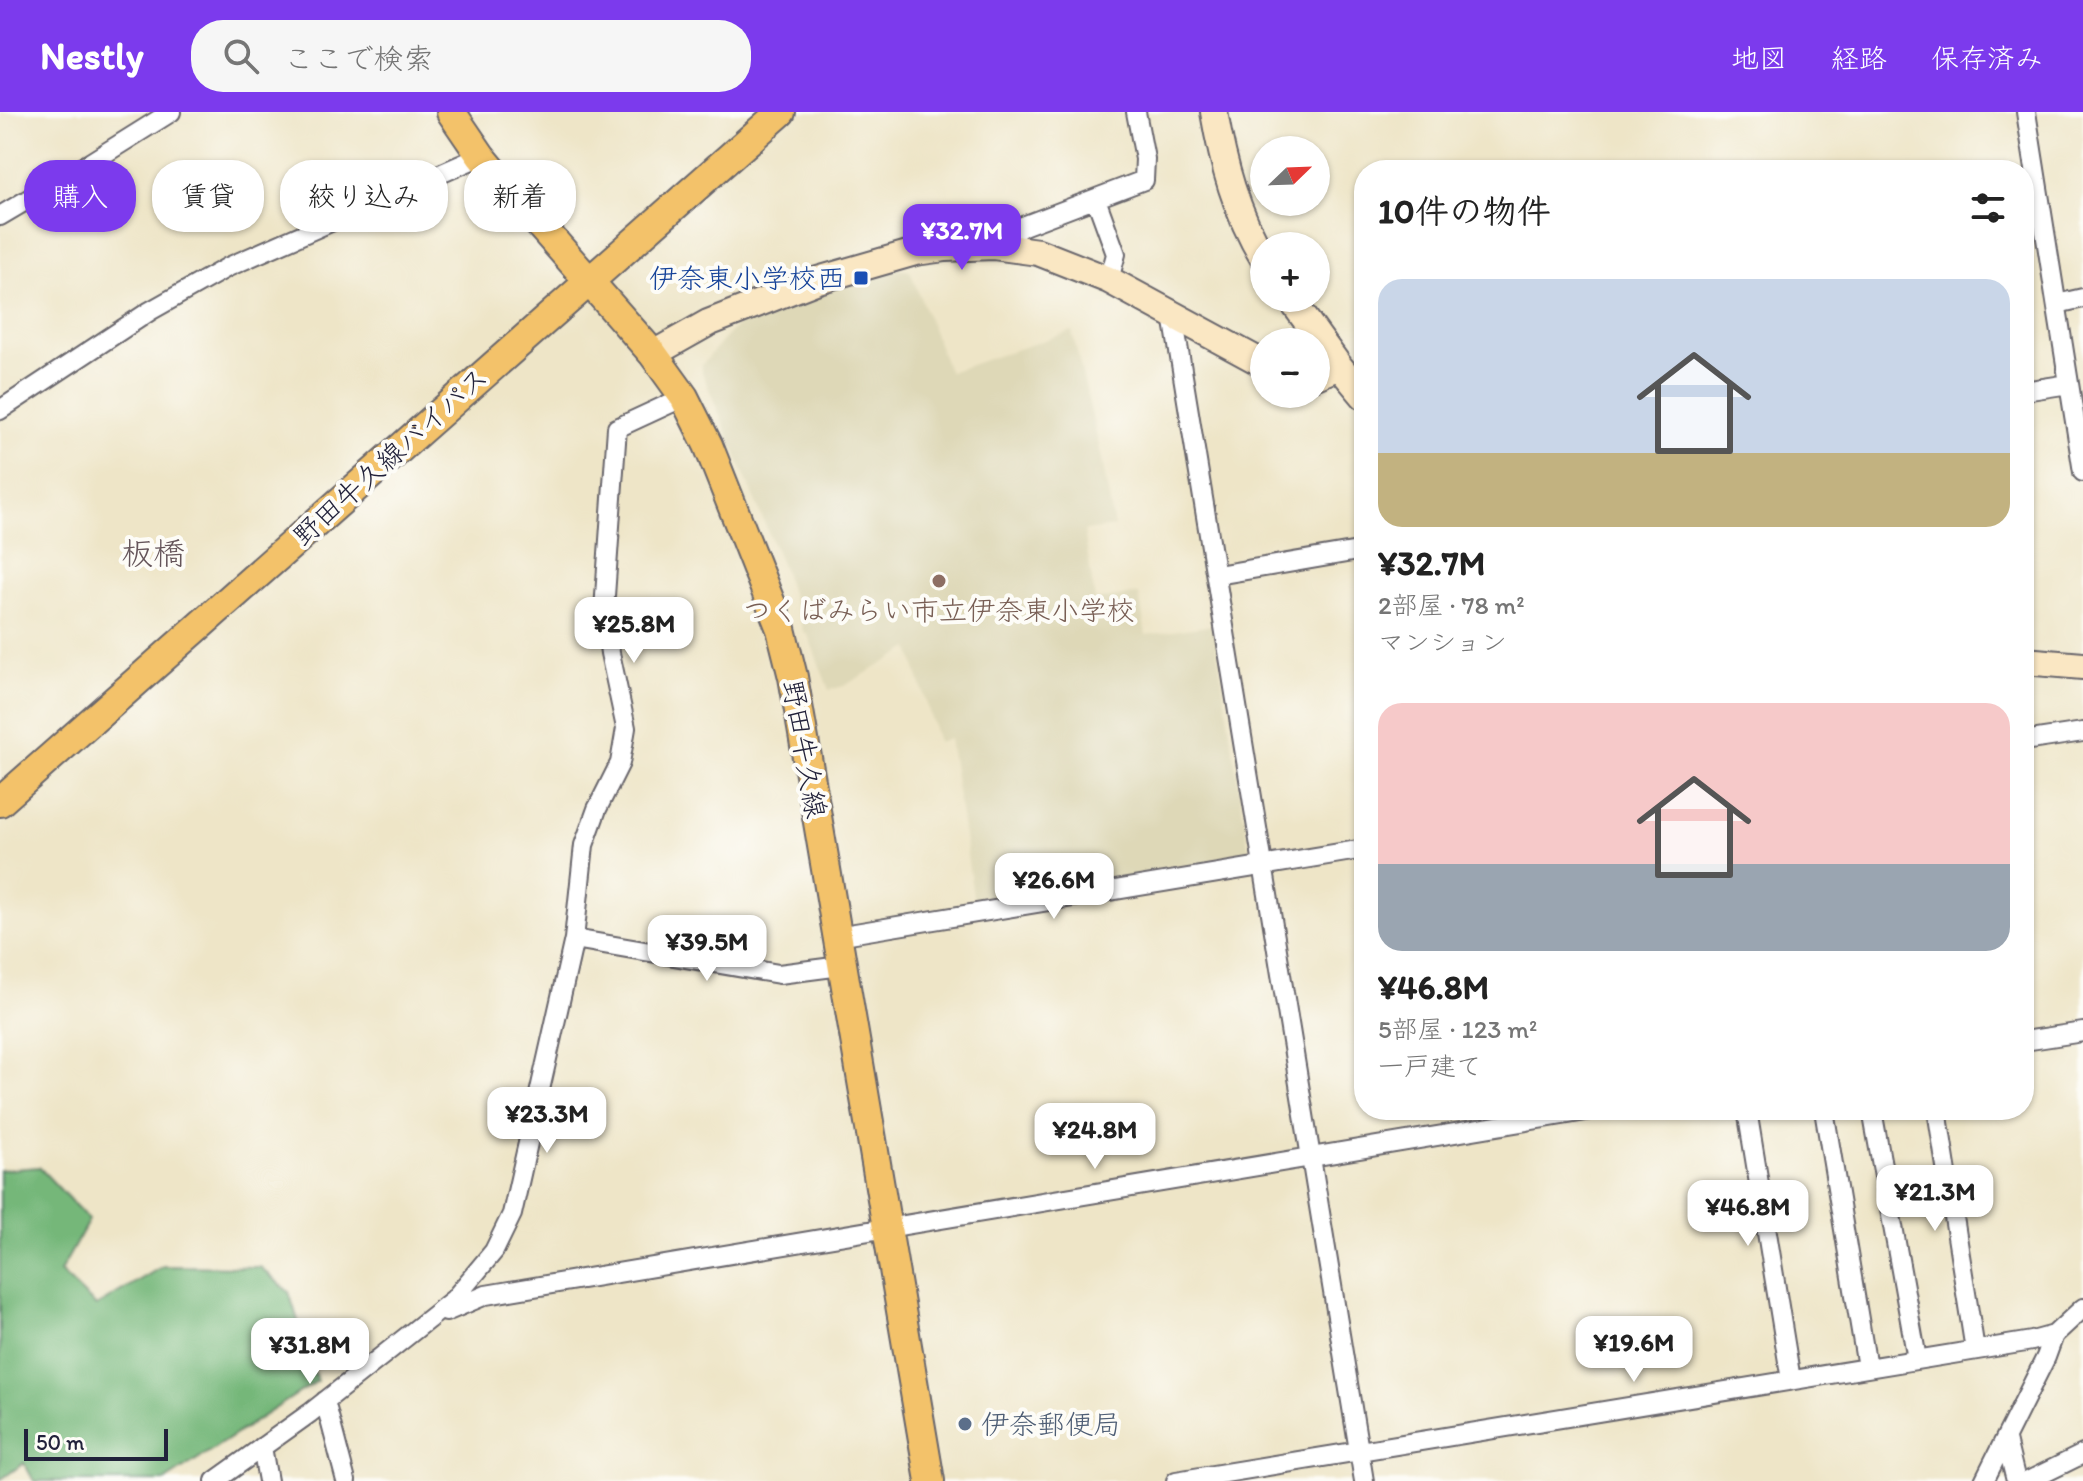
<!DOCTYPE html>
<html lang="ja">
<head>
<meta charset="utf-8">
<style>
  body { margin:0; font-family:Itim,"Klee One",sans-serif; background:#f6f6f6; color:#222; height:100vh; display:flex; flex-direction:column; font-size:30px; white-space:nowrap }
  * { box-sizing:border-box; margin:0 }
  p { font-size:26px; color:#767676 }
  .icon { flex:none; width:44px; height:44px; fill:none; stroke:currentColor; stroke-width:2; stroke-linecap:round; stroke-linejoin:round }
  .map { position:relative; flex:1; overflow:hidden }
  .drawer { position:absolute; left:1354px; top:48px; width:680px; height:960px; display:flex; flex-direction:column; background:#fff; border-radius:32px; box-shadow:0 2px 6px #0004 }
  .drawer>* { flex:none }
  .top-card { position:absolute; left:24px; top:48px; width:760px; height:72px; display:flex; gap:16px }
  .needle { width:52px; rotate:67deg }
  .fabs { position:absolute; left:1250px; top:24px; display:grid; gap:16px }
  .fabs a { display:grid; place-items:center; width:80px; height:80px; border-radius:50%; background:#fff; box-shadow:0 2px 6px #0004; font-size:40px }
  .scale { position:absolute; left:24px; bottom:20px; width:144px; box-sizing:border-box; padding-left:8px; border:4px solid #22223b; border-top:0; font-size:22px; line-height:28px; white-space:nowrap; color:#22223b; -webkit-text-stroke:6px #fdfcf7; paint-order:stroke }
  .price { position:absolute; translate:-50% -68px; padding:0 18px; border-radius:16px; background:#fff; color:#222; font-size:26px; line-height:52px; filter:drop-shadow(0 2px 4px #0008) }
  .price::after { content:''; position:absolute; left:50%; top:48px; width:24px; height:18px; margin-left:-12px; background:inherit; clip-path:polygon(0 0,100% 0,50% 100%) }
  .price.on { background:#7c3aed; color:#fff }
  ul { padding:0; list-style:none }
  li { display:grid; align-content:center; gap:16px; height:424px; padding:0 24px }
  li span { display:grid; place-items:center; height:248px; border-radius:24px; color:#555 }
  li>.icon { margin-inline-start:auto }
  span .icon { width:144px; height:144px; fill:#fffc; stroke-width:1 }
  li b { font-size:34px }
  h2 { display:flex; justify-content:space-between; align-items:center; height:96px; padding:0 24px; font-size:34px }
  .tag { padding:0 28px; border-radius:32px; background:#fff; box-shadow:0 2px 6px #0004; font-size:28px; line-height:72px }
  .tag.on { background:#7c3aed; color:#fff }
  header { display:flex; align-items:center; gap:48px; box-sizing:border-box; height:112px; padding:0 40px; background:#7c3aed; color:#fff }
  header strong { font-size:38px }
  nav { display:flex; gap:44px; margin-inline-start:auto; font-size:28px }
  .search { width:560px; height:72px; background:#f6f6f6; display:flex; align-items:center; gap:20px; box-sizing:border-box; padding:0 28px; border-radius:32px; color:#767676; font-size:30px }
  .map>svg:first-child { display:block }
  .built { fill:#ded8b7 }
  .forest { fill:#75b779; stroke:#4c6c5a; stroke-width:2 }
  .lines { fill:none; stroke-linecap:round; stroke-linejoin:round }
  .street-casing { stroke:#69666c; stroke-width:22 }
  .secondary-casing { stroke:#69666c; stroke-width:30 }
  .primary-casing { stroke:#69666c; stroke-width:32 }
  .street { stroke:#fff; stroke-width:18 }
  .secondary { stroke:#fae7c3; stroke-width:26 }
  .primary { stroke:#f3c26a; stroke-width:28 }
  .transit-dot { fill:#1a4fb4; stroke:#fdfcf7; stroke-width:3 }
  .education-dot { fill:#8d6e63; stroke:#fdfcf7; stroke-width:3 }
  .service-dot { fill:#5c6f8a; stroke:#fdfcf7; stroke-width:3 }
  .labels { text-anchor:middle; stroke-width:8; stroke-linejoin:round; paint-order:stroke }
  .transit-label { font-size:28px; fill:#164399; stroke:#fdfcf7; text-anchor:end }
  .street-label { font-size:28px; fill:#22223b; stroke:#fdfcf7 }
  .education-label { font-size:28px; fill:#785e54; stroke:#fdfcf7 }
  .service-label { font-size:28px; fill:#4e5e75; stroke:#fdfcf7; text-anchor:start }
  .quarter-label { font-size:32px; fill:#65555a; stroke:#fdfcf7 }
</style>
</head>
<body>
<header>
<strong>Nestly</strong>
<div class="search"><svg class="icon" aria-label="search" viewBox="0 0 24 24"><circle cx="10" cy="10" r="6"/><path d="M15 15l6 6"/></svg>ここで検索</div>
<nav><a>地図</a><a>経路</a><a>保存済み</a></nav>
</header>
<div class="map">
<svg width="2083" height="1369" viewBox="0 0 2083 1369">
  <rect width="100%" height="100%" fill="#fdfcf7"/>
  <filter id="ink" filterUnits="userSpaceOnUse"><feTurbulence type="fractalNoise" baseFrequency=".0125" numOctaves="2"/><feDisplacementMap in="SourceGraphic" scale="16" xChannelSelector="R" yChannelSelector="G"/><feConvolveMatrix kernelMatrix="1 2 1 2 8 2 1 2 1" color-interpolation-filters="sRGB"/></filter>
  <filter id="wash" filterUnits="userSpaceOnUse"><feTurbulence type="fractalNoise" baseFrequency=".006" numOctaves="4" result="noise"/><feDisplacementMap in="SourceGraphic" scale="32" xChannelSelector="R" yChannelSelector="G"/><feGaussianBlur stdDeviation="1.8" result="paint"/><feColorMatrix in="noise" values="0 0 0 0 0 0 0 0 0 0 0 0 0 0 0 0 0 1.4 0 .05"/><feComposite in="paint" operator="in"/></filter>
  <g filter="url(#wash)">
    <rect width="100%" height="100%" fill="#eee5c7"/>
    <path class="built" d="M897 157 910 159 949 260 1072 219 1102 347 1114 415 1084 419 1095 488 1139 482 1146 523 1213 513 1251 750 975 796 949 626 938 630 910 536 844 574 829 578 808 523 804 521 783 456 702 260V253L721 230 740 210 831 176Z"/>
    <path class="forest" d="M39 1055 89 1108 60 1160 96 1194 163 1154 260 1155 289 1180 317 1269 164 1369H34L24 1351 0 1368V1058Z"/>
  </g>
  <g filter="url(#ink)">
    <g class="lines">
      <g class="street-casing">
        <path id="street" d="M2026 0 2083 360
          M1096 87 1116 142 1109 168
          M0 104 88 52 171 0
          M993 134 1023 114 1144 68 1145 47 1136 0
          M2057 192 2083 186
          M1173 203 1364 1369
          M2024 279 2069 272
          M0 298 150 199 228 155 481 44
          M1217 463 1364 438
          M2024 629 2083 620
          M837 824 1364 737
          M574 827 779 862 841 854
          M2024 929 2083 920
          M1747 998 1791 1268
          M1824 998 1867 1255
          M1872 998 1917 1247
          M1937 998 1975 1238
          M446 1200 486 1183 1592 998
          M325 1289 346 1369
          M2006 1328 2016 1369
          M262 1335 268 1369
          M215 1369 310 1301 454 1187 494 1139 512 1102 574 827 584 733 597 697 620 651 626 616 610 541 604 498 617 316 684 285
          M1176 1369 2032 1229 2054 1223
          M1984 1369 2046 1245 2054 1223 2083 1196
          M2028 1369 2083 1342"/>
      </g>
      <g class="secondary-casing">
        <path id="secondary" d="M1214 0C1223 52 1236 101 1264 147
          M1290 186 1339 254 1364 284
          M653 242 708 211 818 168 915 140 945 136 993 134 1038 140 1109 168 1264 252
          M1316 264 1339 254
          M2024 549 2083 554"/>
      </g>
      <g class="primary-casing">
        <path id="primary" d="M451 0 481 44 510 79 653 242 684 285 708 333 781 517 793 565 802 616 930 1369
          M0 690 781 0"/>
      </g>
      <use href="#street" class="street"/>
      <use href="#secondary" class="secondary"/>
      <use href="#primary" class="primary"/>
    </g>
  </g>
  <rect class="transit-dot" x="853" y="158" width="16" height="16" rx="4"/>
  <circle class="education-dot" cx="939" cy="469" r="8"/>
  <circle class="service-dot" cx="965" cy="1312" r="8"/>
  <g class="labels">
    <g class="transit-label">
      <text x="845" y="176">伊奈東小学校西</text>
    </g>
    <g class="street-label">
      <text transform="translate(390 344) rotate(-42)" y="10">野田牛久線バイパス</text>
      <text transform="translate(805 637) rotate(80)" y="10">野田牛久線</text>
    </g>
    <g class="education-label">
      <text x="939" y="508">つくばみらい市立伊奈東小学校</text>
    </g>
    <g class="service-label">
      <text x="981" y="1322">伊奈郵便局</text>
    </g>
    <g class="quarter-label">
      <text x="153" y="452">板橋</text>
    </g>
  </g>
</svg>
<div class="fabs">
<a><svg class="needle" viewBox="-14 -14 28 28"><path d="M0-13l5 13h-10z" fill="#e53935"/><path d="M0 13l5-13h-10z" fill="#767676"/></svg></a>
<a>+</a>
<a>−</a>
</div>
<div class="scale">50 m</div>
<b class="price on" style="left:962px;top:160px">¥32.7M</b>
<b class="price" style="left:634px;top:553px">¥25.8M</b>
<b class="price" style="left:1054px;top:809px">¥26.6M</b>
<b class="price" style="left:707px;top:871px">¥39.5M</b>
<b class="price" style="left:547px;top:1043px">¥23.3M</b>
<b class="price" style="left:1095px;top:1059px">¥24.8M</b>
<b class="price" style="left:1935px;top:1121px">¥21.3M</b>
<b class="price" style="left:1748px;top:1136px">¥46.8M</b>
<b class="price" style="left:1634px;top:1272px">¥19.6M</b>
<b class="price" style="left:310px;top:1274px">¥31.8M</b>
<div class="top-card">
<a class="tag on">購入</a>
<a class="tag">賃貸</a>
<a class="tag">絞り込み</a>
<a class="tag">新着</a>
</div>
<section class="drawer">
<h2>10件の物件<svg class="icon" aria-label="filters" viewBox="0 0 24 24"><path d="M4 7h16M4 17h16"/><circle cx="9" cy="7" r="2"/><circle cx="15" cy="17" r="2"/></svg></h2>
<ul>
<li><span style="background:linear-gradient(#c9d6e8 70%,#c2b280 0)"><svg class="icon" aria-label="home" viewBox="0 0 24 24"><path d="M3 11l9-7 9 7M6 9v11h12V9"/></svg></span><div><b>¥32.7M</b><p>2部屋 · 78 m²</p><p>マンション</p></div></li>
<li><span style="background:linear-gradient(#f6c9c9 65%,#9aa5b1 0)"><svg class="icon" aria-label="home" viewBox="0 0 24 24"><path d="M3 11l9-7 9 7M6 9v11h12V9"/></svg></span><div><b>¥46.8M</b><p>5部屋 · 123 m²</p><p>一戸建て</p></div></li>
</ul>
</section>
</div>
</body>
</html>
